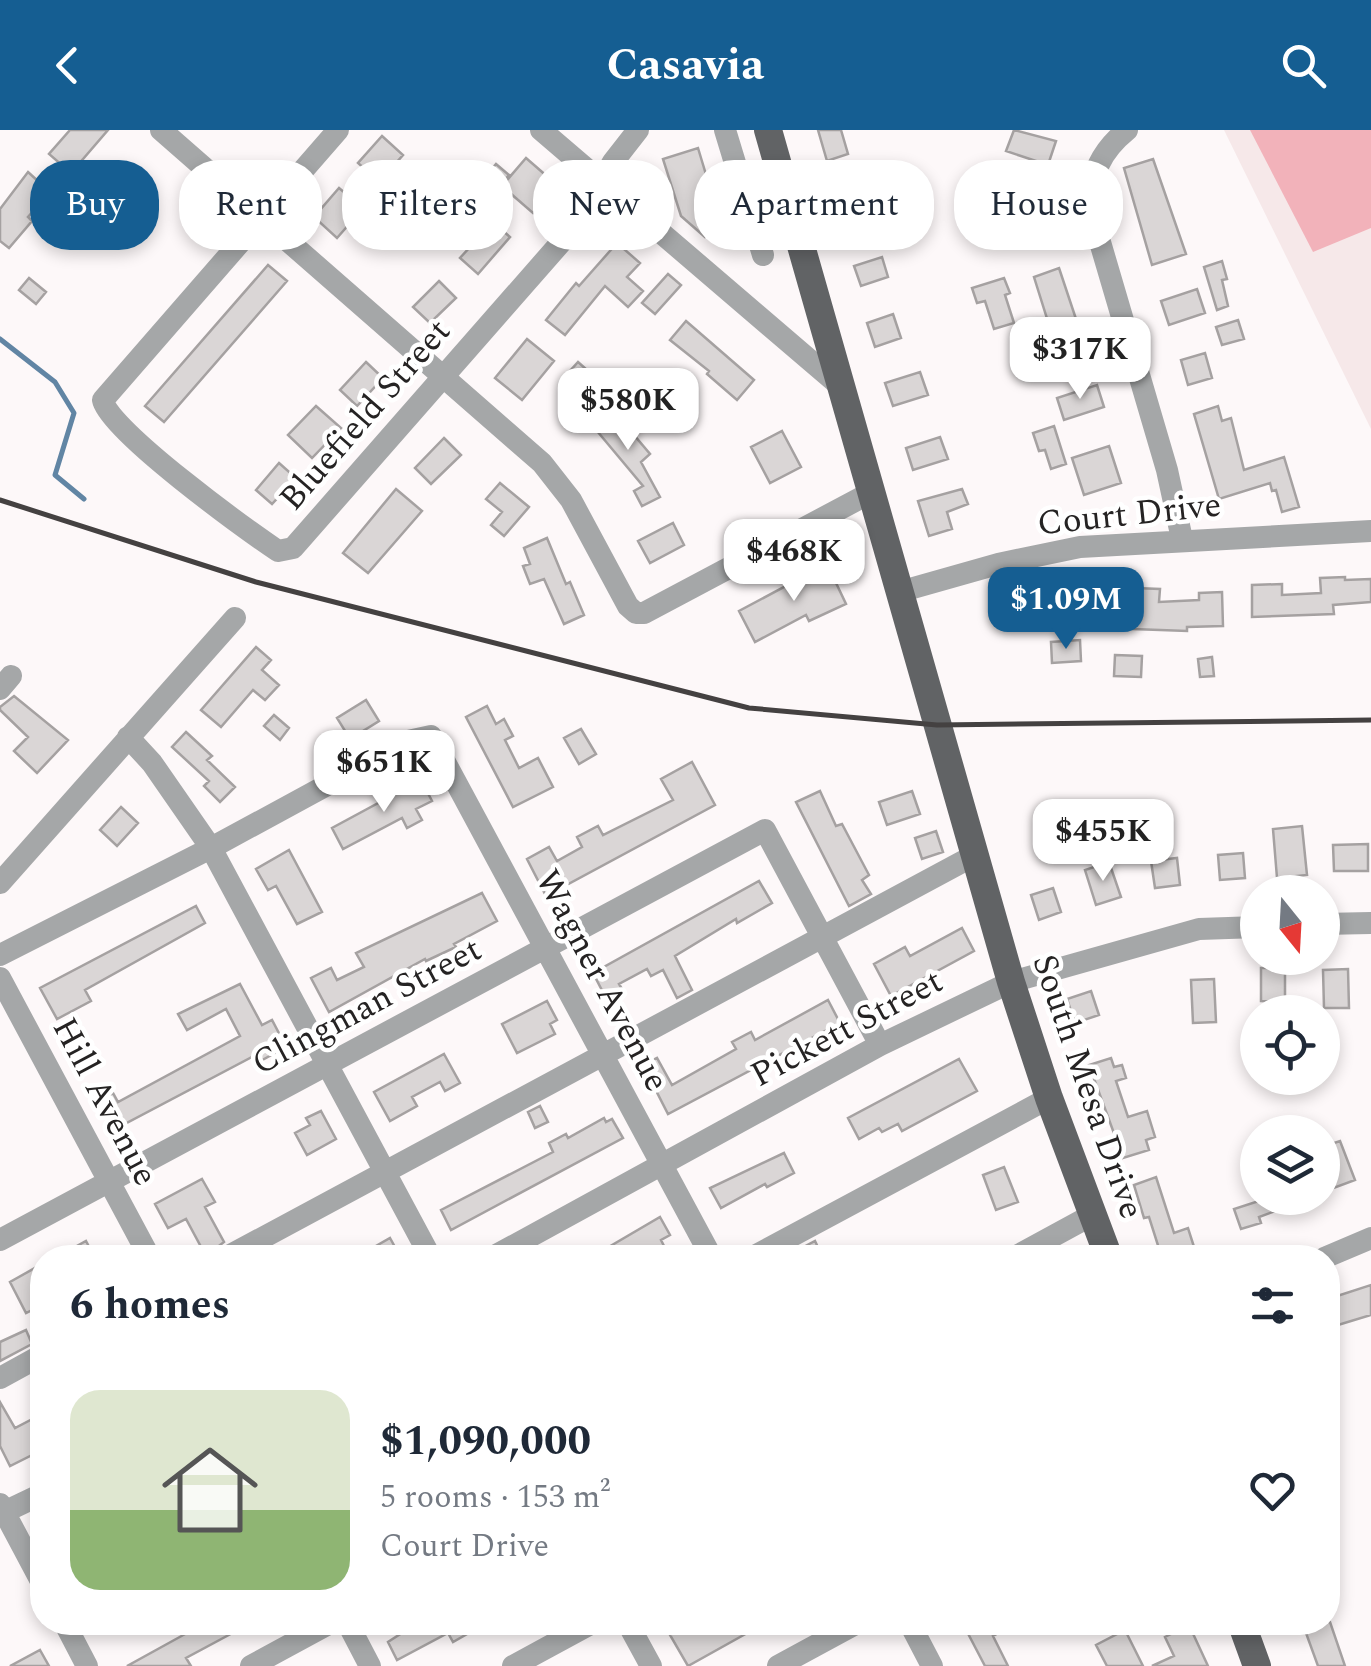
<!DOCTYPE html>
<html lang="en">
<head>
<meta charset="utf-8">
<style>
  body { margin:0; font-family:Spectral,serif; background:#f2f2f3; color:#1f2937; height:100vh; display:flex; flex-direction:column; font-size:38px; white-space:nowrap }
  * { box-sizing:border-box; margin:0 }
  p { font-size:32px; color:#747a83 }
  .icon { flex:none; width:55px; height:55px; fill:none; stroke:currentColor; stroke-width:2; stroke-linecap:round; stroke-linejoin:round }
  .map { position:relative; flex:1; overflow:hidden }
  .side { position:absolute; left:30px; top:1115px; width:1310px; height:390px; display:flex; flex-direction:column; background:#fff; border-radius:40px; box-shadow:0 5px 15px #0003 }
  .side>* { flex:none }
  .guide { position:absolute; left:30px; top:30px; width:1312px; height:90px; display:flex; gap:20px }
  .needle { width:65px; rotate:162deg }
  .buttons { position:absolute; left:1240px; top:745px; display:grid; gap:20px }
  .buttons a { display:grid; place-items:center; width:100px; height:100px; border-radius:50%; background:#fff; box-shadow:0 5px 15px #0003; font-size:50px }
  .price { position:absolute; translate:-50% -85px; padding:0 22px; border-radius:20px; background:#fff; color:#222; font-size:32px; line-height:65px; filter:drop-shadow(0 2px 5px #0008) }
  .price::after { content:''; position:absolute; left:50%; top:60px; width:30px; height:22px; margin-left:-15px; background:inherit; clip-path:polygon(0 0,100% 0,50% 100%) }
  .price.active { background:#155e92; color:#fff }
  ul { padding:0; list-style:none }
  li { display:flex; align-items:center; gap:30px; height:250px; padding:0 40px }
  li span { display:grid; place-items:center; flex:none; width:280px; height:200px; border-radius:30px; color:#555 }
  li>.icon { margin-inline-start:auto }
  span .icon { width:120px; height:120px; fill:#fffc; stroke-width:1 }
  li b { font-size:42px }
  h2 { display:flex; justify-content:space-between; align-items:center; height:120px; padding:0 40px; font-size:42px }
  .tag { padding:0 35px; border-radius:40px; background:#fff; box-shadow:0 5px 15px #0003; font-size:35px; line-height:90px }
  .tag.active { background:#155e92; color:#fff }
  header { display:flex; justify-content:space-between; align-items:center; height:130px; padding:0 40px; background:#155e92; color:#fff; font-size:45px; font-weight:700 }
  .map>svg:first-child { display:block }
  .built { fill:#f6e8e9 }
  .green { fill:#f2b2ba }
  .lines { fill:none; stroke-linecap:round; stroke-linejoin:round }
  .stream { stroke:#6185a4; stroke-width:5 }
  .building { fill:#dad6d6; stroke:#a5a1a1; stroke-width:2.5 }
  .minor { stroke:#a5a7a8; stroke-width:22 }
  .major { stroke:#616365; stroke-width:28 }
  .rail { stroke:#444141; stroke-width:5 }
  .labels { text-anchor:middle; stroke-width:9; stroke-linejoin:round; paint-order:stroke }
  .street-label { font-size:35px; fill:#252323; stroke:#fff }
</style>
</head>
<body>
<header><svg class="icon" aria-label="back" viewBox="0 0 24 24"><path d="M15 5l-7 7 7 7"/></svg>Casavia<svg class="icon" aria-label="search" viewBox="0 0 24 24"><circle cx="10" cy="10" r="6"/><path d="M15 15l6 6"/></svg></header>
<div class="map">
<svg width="1371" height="1536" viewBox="0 0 1371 1536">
  <rect width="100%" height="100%" fill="#fdf8f9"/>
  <path class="built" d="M1224 0H1371V299Z"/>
  <path class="green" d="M1250 0H1371V98L1313 122Z"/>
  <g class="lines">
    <path class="stream" d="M0 209 55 252 74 283 55 345 84 369"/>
  </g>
  <path class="building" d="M70 0H108L71 43 49 24Z
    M818 0H841L848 24 827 31Z
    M1014 0 1056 11 1048 35 1006 21Z
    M382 6 403 25 379 52 358 33Z
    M698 18 723 101 705 107 681 86 663 29Z
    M526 28 557 55 533 83 502 56Z
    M1153 29 1186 124 1152 135 1124 38Z
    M496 34 509 45 479 80 510 107 478 144 460 128 469 118 454 105 472 84 451 67 463 53 473 61Z
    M28 42 50 62 28 87 32 91 9 118 0 111V79Z
    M339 58 359 75 348 88 351 92 337 108 314 87Z
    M854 66 863 90 847 96 838 72Z
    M1048 68 1056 92 1017 105 1009 81Z
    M617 113 640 133 627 147 643 161 628 177 605 156 565 205 546 190 576 153 579 156Z
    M882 127 888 147 861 156 854 136Z
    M1222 131 1227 149 1222 150 1228 176 1217 180 1204 137Z
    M268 135 287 151 164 292 145 276Z
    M1059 138 1086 219 1049 230 1039 198 1049 195 1034 147Z
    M668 144 681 155 655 184 642 173Z
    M29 148 46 162 36 174 19 160Z
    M1004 148 1010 163 1005 165 1014 193 994 199 985 171 977 173 972 158Z
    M439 151 456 168 430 193 413 177Z
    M1197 159 1205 183 1169 195 1161 171Z
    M893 184 901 208 875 217 867 193Z
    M1238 190 1244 209 1222 215 1216 197Z
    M686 191 754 250 737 270 707 244 709 241 670 210Z
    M527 209 554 231 522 270 495 248Z
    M1205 223 1212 248 1188 255 1181 230Z
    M366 232 383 248 357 276 340 260Z
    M578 232 595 247 578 266 561 251Z
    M920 242 928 265 893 276 885 253Z
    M1097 255 1104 277 1064 290 1057 268Z
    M316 276 341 298 312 328 288 305Z
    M1218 276 1222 291 1231 288 1244 340 1284 327 1299 377 1282 382 1276 360 1272 361 1270 353 1219 369 1194 284Z
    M612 279 650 324 641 332 660 367 642 376 634 361 643 356 592 295Z
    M1054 296 1066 334 1051 339 1045 320 1039 321 1033 303Z
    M782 301 801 337 770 353 751 317Z
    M940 307 948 329 913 340 906 318Z
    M444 308 461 325 431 354 415 338Z
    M1109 316 1121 353 1084 365 1072 328Z
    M279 333 296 348 272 374 256 360Z
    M500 353 529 377 504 406 491 395 502 382 486 369Z
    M396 359 422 381 368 443 343 423Z
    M962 359 968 374 947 382 952 399 929 406 918 371Z
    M673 393 684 415 650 433 638 411Z
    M547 408 566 454 570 452 584 485 564 494 544 449 530 454 523 436 530 434 524 418Z
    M827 434 846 474 809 491 806 485 755 512 739 481Z
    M1345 447V450L1371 449V472L1333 475 1334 484 1252 487V455L1282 454V465L1321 463 1320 448Z
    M1094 456 1099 486 1074 490 1072 477 1036 482 1038 493 1014 499 1008 474Z
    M1135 458 1160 459 1159 472 1199 470V463L1222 462 1223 496 1187 497V501L1133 499Z
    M1080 510 1081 531 1052 533 1051 512Z
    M256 517 271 530 262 540 279 555 265 570 253 560 221 597 201 580Z
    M1115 525 1142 526 1141 547 1114 546Z
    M1212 527 1214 546 1200 547 1198 529Z
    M14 566 68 610 37 643 14 621 28 607 0 580V577Z
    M366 570 379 591 350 609 337 588Z
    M487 576 496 594 504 589 513 606 505 610 519 638 538 628 553 657 513 677 466 587Z
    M274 585 289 598 280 610 264 596Z
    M581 599 596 624 579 634 564 608Z
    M186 602 212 626 207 630 235 657 220 672 204 656 209 651 172 617Z
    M692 632 715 675 546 766 527 729 549 717 557 731 582 717 577 707 598 696 603 705 673 670 661 649Z
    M421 650 432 671 416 679 422 690 407 698 402 688 343 719 332 698Z
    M820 661 836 696 842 694 869 745 862 750 871 764 849 776 796 672Z
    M912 661 920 684 887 695 879 672Z
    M121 677 138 693 117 716 100 700Z
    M1302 696 1307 745 1277 748 1273 699Z
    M936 701 943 722 922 729 915 708Z
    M1368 714V741H1334L1333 715Z
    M289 720 322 782 297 794 276 756 268 760 256 739Z
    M1243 723 1245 748 1220 750 1218 725Z
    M1177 728 1180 755 1155 758 1151 731Z
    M1109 732 1121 767 1096 775 1085 740Z
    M759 751 772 773 737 793 736 789 675 826 692 860 677 868 663 840 651 846 647 839 619 854 622 859 606 868 593 843Z
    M1053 758 1061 782 1039 790 1031 765Z
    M482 763 497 791 454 814 456 817 426 831 425 829 329 882 311 848 331 838 337 850 364 837 356 823Z
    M196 776 205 793 85 860 91 871 57 889 40 858Z
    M962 798 974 821 891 866 874 834 905 817 910 826Z
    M1261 838H1285V872L1261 871Z
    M1348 839 1349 878H1324L1323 840Z
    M1214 849 1216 892 1193 893 1191 850Z
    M240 854 262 895 272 890 282 909 271 915 275 923 255 934 252 927 117 998 101 970 113 963 118 972 240 906 226 879 187 900 178 884Z
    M1091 861 1099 885 1075 893 1067 869Z
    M828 870 840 893 668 984 643 935 657 928 672 955 736 919 732 912 751 902 755 910Z
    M547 871 557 890 550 894 555 904 517 923 502 894Z
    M444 924 460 953 445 961 440 952 412 967 417 976 390 991 374 962Z
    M1111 928 1114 937 1122 935 1126 948 1116 951 1128 987 1147 981 1155 1007 1146 1010 1149 1020 1123 1028 1089 935Z
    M959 929 977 961 902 1001 898 994 882 1002 879 998 859 1009 848 988Z
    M540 976 548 992 535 998 528 982Z
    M321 981 336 1009 307 1025 295 1003 310 995 306 988Z
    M604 988 606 992 612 989 623 1008 451 1100 441 1080 553 1022 549 1013 566 1004 568 1008Z
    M1340 1011 1355 1050 1331 1059 1322 1036V1017Z
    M784 1023 794 1043 767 1057 765 1054 721 1078 710 1058Z
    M1004 1037 1018 1072 996 1080 983 1045Z
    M1156 1047 1174 1103 1188 1098 1195 1120 1183 1124 1184 1128H1162L1149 1087 1144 1088 1134 1055Z
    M202 1049 215 1072 205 1077 224 1112 206 1126 186 1089 168 1098 155 1074Z
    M1268 1068 1308 1069 1259 1087 1261 1093 1241 1099 1234 1079Z
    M660 1087 670 1105 661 1110 667 1122 657 1128H652L648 1121 636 1128H590Z
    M390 1108 401 1128H355Z
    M86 1111 95 1128H55Z
    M815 1111 823 1128H802L798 1120Z
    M42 1134V1175L26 1183 10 1152Z
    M1371 1155V1185L1328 1198V1169Z
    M26 1200 32 1214 0 1231V1212Z
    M0 1272 15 1298 42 1284V1320L10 1336 0 1316Z
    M194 1492H253L186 1528 191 1536H127L196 1498Z
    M419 1492H488L453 1512 448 1503 397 1530 388 1512Z
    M693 1492H767L688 1536 670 1505Z
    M962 1492H1019L993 1506 1008 1536H985Z
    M1302 1492H1330L1345 1536H1318Z
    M1189 1495 1208 1536H1152L1174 1526 1165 1507Z
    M1125 1500 1143 1536H1107L1096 1515Z
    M40 1520 49 1536H10Z"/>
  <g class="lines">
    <path class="minor" d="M161 0 542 333 571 370 628 476 636 483H644L870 363
      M338 0 103 270C108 300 247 400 278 421L293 418 578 93 613 32 638 0
      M541 0 840 256
      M725 0 763 125
      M1127 0C1101 21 1090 45 1090 78L1167 340 1182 409
      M899 462 998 434 1080 417 1371 401
      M0 559 11 546
      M128 607 152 633 211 718 431 1128
      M0 753 235 488
      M1322 794 1371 793
      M0 825 211 718 408 611 431 606 712 1128
      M0 848 150 1128
      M0 1110 765 700 880 915
      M225 1128 975 725
      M491 1128 880 915 1011 852 1199 799 1258 797
      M751 1128 1049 968
      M1013 1128 1092 1085
      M1324 1128 1371 1108
      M0 1248 42 1225
      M0 1374 42 1453
      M0 1384 42 1364
      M64 1492 87 1536
      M347 1492 370 1536
      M627 1492 651 1536
      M909 1492 932 1536
      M251 1536 332 1492
      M513 1536 594 1492
      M778 1536 859 1492"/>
    <path class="major" d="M768 0 1011 852 1049 968 1109 1128
      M1241 1492 1257 1536"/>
    <path class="rail" d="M0 370 256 452 749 578 937 595 1371 590"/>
  </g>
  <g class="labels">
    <g class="street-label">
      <text transform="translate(364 284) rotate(-49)" y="12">Bluefield Street</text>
      <text transform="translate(1129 383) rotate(-6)" y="12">Court Drive</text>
      <text transform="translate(603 850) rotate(62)" y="12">Wagner Avenue</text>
      <text transform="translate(366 875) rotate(-28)" y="12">Clingman Street</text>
      <text transform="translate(846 897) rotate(-28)" y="12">Pickett Street</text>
      <text transform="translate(1089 956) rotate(71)" y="12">South Mesa Drive</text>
      <text transform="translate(106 971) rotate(62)" y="12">Hill Avenue</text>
    </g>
  </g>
</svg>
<div class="buttons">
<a><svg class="needle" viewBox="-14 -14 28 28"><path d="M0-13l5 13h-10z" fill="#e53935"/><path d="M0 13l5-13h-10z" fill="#747a83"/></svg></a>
<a><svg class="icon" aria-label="locate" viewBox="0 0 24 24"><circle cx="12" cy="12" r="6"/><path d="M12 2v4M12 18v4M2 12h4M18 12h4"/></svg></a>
<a><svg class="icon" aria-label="layers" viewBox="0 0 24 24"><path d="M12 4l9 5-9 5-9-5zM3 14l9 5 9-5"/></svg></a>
</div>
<b class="price" style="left:1080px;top:272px">$317K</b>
<b class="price" style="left:628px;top:323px">$580K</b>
<b class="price" style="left:794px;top:474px">$468K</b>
<b class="price active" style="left:1066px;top:522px">$1.09M</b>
<b class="price" style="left:384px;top:685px">$651K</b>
<b class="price" style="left:1103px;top:754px">$455K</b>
<div class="guide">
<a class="tag active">Buy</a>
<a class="tag">Rent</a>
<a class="tag">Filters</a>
<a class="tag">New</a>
<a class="tag">Apartment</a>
<a class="tag">House</a>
</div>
<section class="side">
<h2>6 homes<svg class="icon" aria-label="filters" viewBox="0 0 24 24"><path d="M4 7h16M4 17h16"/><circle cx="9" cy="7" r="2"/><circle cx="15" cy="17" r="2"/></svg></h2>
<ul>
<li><span style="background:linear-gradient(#dfe7d0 60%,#8fb573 0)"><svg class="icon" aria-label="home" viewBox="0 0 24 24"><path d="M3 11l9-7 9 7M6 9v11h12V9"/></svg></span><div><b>$1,090,000</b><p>5 rooms · 153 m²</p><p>Court Drive</p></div><svg class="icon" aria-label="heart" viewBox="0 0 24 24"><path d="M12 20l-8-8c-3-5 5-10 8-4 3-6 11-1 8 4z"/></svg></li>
</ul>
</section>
</div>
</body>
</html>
